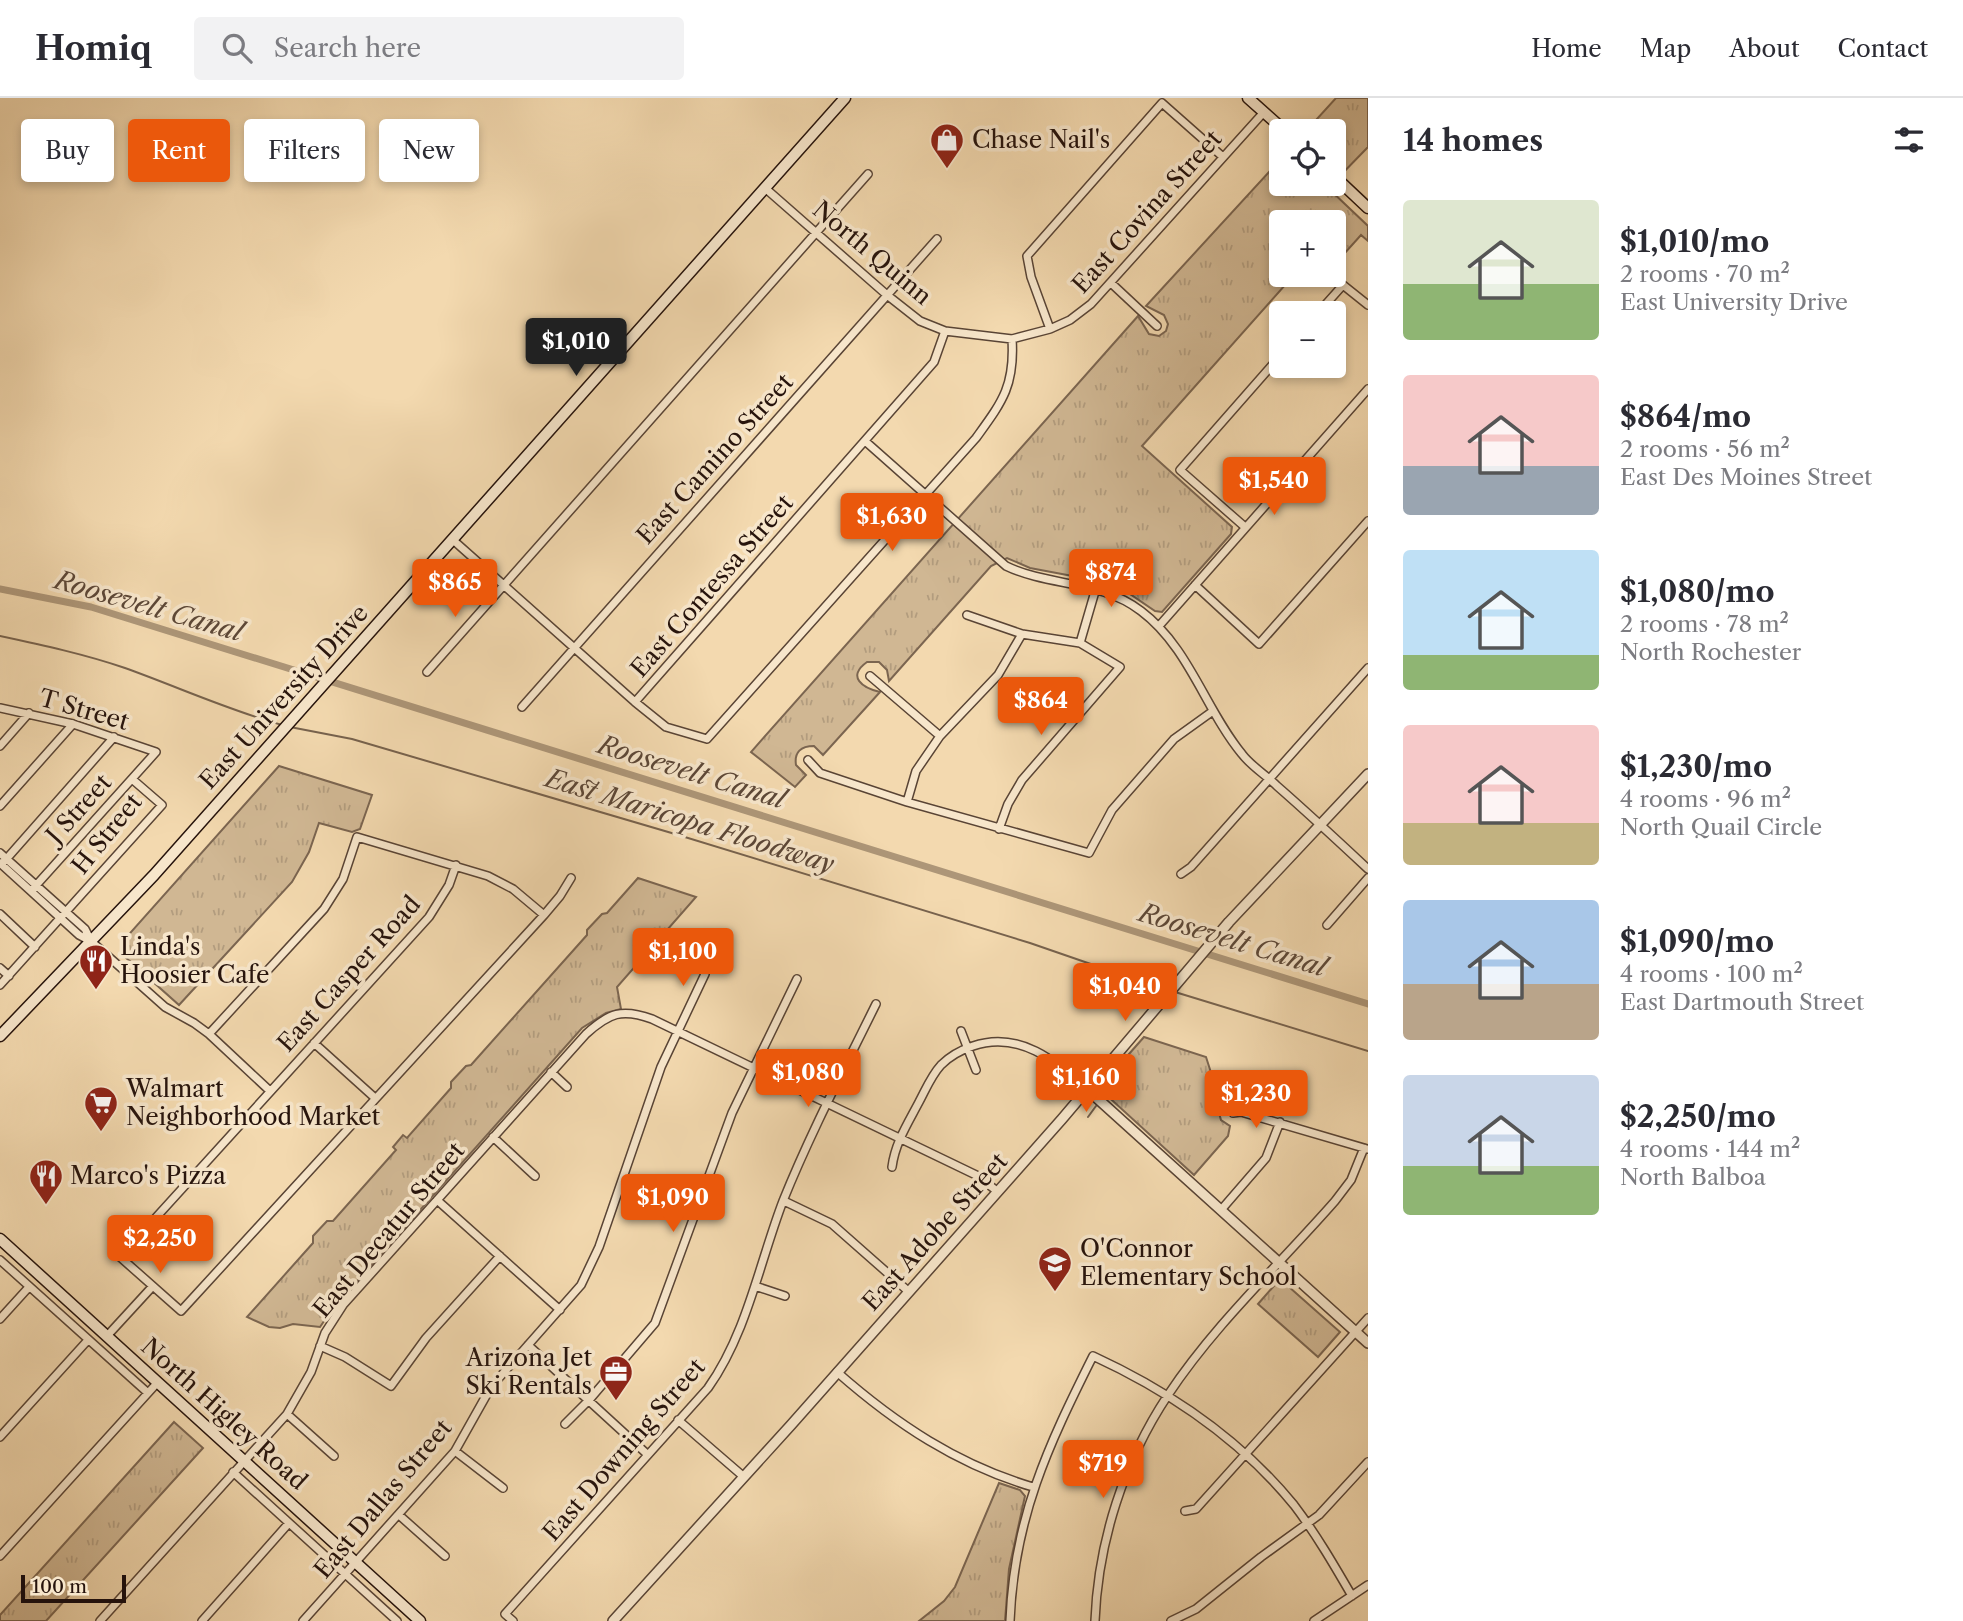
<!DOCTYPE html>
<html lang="en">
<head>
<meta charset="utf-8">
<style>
  body { margin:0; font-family:"Libre Caslon Text",serif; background:#f2f2f3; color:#2b2b33; height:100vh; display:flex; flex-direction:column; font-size:26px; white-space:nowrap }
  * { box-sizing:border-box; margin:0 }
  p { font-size:23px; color:#7c7c81 }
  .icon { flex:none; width:38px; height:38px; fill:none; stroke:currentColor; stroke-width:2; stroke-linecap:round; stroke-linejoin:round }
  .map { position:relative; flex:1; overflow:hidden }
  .side { display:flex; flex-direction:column; background:#fff; width:595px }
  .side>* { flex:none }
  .guide { position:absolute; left:21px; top:21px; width:665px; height:63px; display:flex; gap:14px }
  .buttons { position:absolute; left:1269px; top:21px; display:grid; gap:14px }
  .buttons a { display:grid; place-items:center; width:77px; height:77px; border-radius:7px; background:#fff; box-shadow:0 4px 10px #0003; font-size:35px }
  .scale { position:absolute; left:21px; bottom:18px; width:105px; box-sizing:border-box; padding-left:7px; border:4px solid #26130c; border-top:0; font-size:19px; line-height:24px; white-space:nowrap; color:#26130c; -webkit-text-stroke:5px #f7e6cb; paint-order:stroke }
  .price { position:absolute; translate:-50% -60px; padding:0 16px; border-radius:7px; background:#ea580c; color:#fff; font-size:23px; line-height:46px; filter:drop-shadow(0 2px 4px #0008) }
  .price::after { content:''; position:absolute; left:50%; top:42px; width:21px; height:16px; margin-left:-10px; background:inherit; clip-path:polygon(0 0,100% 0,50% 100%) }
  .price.selected { background:#222; color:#fff }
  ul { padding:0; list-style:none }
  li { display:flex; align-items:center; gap:21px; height:175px; padding:0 35px }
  li span { display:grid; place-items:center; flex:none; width:196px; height:140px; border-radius:7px; color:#555 }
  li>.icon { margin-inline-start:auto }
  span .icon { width:84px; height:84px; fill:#fffc; stroke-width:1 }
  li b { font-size:30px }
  h2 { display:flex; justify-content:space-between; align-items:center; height:84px; padding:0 35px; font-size:30px }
  .tag { padding:0 24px; border-radius:7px; background:#fff; box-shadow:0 4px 10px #0003; font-size:24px; line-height:63px }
  .tag.selected { background:#ea580c; color:#fff }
  header { display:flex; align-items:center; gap:42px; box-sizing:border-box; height:98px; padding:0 35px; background:#fff; border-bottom:2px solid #e1e1e2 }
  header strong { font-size:33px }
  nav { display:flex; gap:38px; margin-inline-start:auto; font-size:24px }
  .search { width:490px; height:63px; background:#f2f2f3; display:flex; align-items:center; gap:18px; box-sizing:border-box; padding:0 24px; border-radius:7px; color:#7c7c81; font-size:26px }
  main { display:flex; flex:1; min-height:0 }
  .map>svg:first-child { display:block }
  .grass { fill:url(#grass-tufts); stroke:#7b6550; stroke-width:2 }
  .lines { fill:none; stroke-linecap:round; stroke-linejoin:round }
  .stream { stroke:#77624d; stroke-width:2 }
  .canal { stroke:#ad9678; stroke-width:7 }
  .minor-casing { stroke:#594435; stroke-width:10 }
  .tertiary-casing { stroke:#594435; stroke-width:12 }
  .secondary-casing { stroke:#26130c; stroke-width:13 }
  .minor { stroke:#f7e6cb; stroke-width:7 }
  .tertiary { stroke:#f7e6cb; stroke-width:9 }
  .secondary { stroke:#f7e6cb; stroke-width:10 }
  .labels { text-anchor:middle; stroke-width:7; stroke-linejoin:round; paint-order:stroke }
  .poi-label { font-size:24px; fill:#26130c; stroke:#f7e6cb; text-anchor:start }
  .street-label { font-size:24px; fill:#26130c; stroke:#f7e6cb }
  .water-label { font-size:26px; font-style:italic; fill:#5c4737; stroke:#f7e6cb }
</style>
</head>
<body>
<header>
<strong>Homiq</strong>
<div class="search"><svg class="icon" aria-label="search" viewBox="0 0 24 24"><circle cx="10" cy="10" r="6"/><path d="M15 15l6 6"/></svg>Search here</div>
<nav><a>Home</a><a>Map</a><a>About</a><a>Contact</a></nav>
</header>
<main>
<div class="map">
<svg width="1368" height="1523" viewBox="0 0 1368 1523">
  <defs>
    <pattern id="grass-tufts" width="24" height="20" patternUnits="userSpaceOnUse" patternTransform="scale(1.75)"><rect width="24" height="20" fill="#d0b793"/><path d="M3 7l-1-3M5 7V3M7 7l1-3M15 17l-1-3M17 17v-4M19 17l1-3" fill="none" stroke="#b29c7e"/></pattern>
  </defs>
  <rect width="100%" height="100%" fill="#f3d9af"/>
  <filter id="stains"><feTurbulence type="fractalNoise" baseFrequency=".00286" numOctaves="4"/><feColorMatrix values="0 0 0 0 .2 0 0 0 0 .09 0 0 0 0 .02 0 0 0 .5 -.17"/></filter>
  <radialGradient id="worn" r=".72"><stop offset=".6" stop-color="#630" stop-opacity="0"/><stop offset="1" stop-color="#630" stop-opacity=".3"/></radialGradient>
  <path class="grass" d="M1336 0H1368V49L1334 84V33H1306Z
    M1281 61V86H1332L1328 90 1368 128V143L1361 137 1335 166 1344 180 1337 182 1333 177 1334 124H1281V177H1294L1142 348 1232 429 1231 436 1162 514 1155 513 1121 490 1099 483 1030 470 1007 460 991 468 889 583 887 572 879 564H867C846 579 863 590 880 594L823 657 814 648C801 648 794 654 796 667L806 677 795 689 751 654 1138 218 1149 236 1159 238 1166 233 1168 226 1164 217 1146 208Z
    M279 668 372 697 360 731 352 734 319 725 309 754 292 784 179 907 124 858 123 843Z
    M638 780 696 799 617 889 621 911 606 915 582 930 333 1210 320 1229 293 1226 280 1230 269 1229 247 1219 313 1145V1138L327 1123H333L396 1052 393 1049 403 1037 407 1040 451 990V984L466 968 471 967 587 837V832L602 816 607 815Z
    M1144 939 1206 959 1222 1009 1219 1015 1221 1022 1230 1028 1228 1038 1194 1077 1103 994 1106 982Z
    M1280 1181 1340 1234 1318 1259 1258 1206Z
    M174 1324 203 1350 46 1523H0V1517Z
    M999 1385 1020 1392 1025 1398 1009 1471 1005 1523H919L944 1503 955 1489Z"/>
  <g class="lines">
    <path class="stream" d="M0 538C42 547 84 556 125 570 178 589 228 612 282 627
      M290 629 352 641 675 736 1030 845 1166 892
      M1175 894 1368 953
      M1114 976 1129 984
      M1088 1019 1096 1008"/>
    <path class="canal" d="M0 491 91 509 1368 906"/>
    <g class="minor-casing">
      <path id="minor" d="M765 90 887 197 920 223 945 233 1012 241 1050 231 1031 179 1027 158 1162 5 1223 59
        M1111 185 1157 228
        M1318 215 1343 187 1368 207
        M1050 231 1070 222 1091 206 1264 14
        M865 343 1006 468C1050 489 1101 482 1141 513 1189 549 1205 611 1242 656 1251 668 1266 677 1277 688 1308 715 1338 743 1368 771
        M1245 429 1180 372 1281 257
        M453 442 635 604 666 629 707 641 976 340C1002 304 1015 288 1012 241
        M1195 487 1259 546 1368 423
        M967 517 1022 536 1080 545 1120 569 1022 682 1008 706 999 731
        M1159 528 1368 291
        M1080 545 1096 490
        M427 574 868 76
        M870 578 940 638
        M635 604 934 264 945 233
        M522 609 937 141
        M0 610 73 626 156 654 31 793
        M0 648 29 615
        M808 662 820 675 907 704 1089 755 1112 712 1174 641 1213 613
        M907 704 916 673 940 638 998 577 1022 536
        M0 708 73 626
        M0 755 85 831 91 843
        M0 765 79 837 92 844 165 909 194 925 209 936 270 993
        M2 766 114 639
        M456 767 449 787 429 819 120 1159 181 1213 544 817 560 798 571 780
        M1181 776 1191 769 1368 570
        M0 816 35 849
        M1327 827 1368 780
        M0 870 9 878
        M0 887 162 707 132 681
        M961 933 976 972
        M209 936 324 811 343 781 357 739 488 778 513 791 544 817
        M314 945 375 1000
        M551 974 567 989
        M1233 1015 1241 1014 1367 1051
        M493 1039 535 1078
        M892 1069C895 1045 908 1025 919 1004 926 991 931 978 941 967 950 958 961 952 973 948 1019 932 1056 963 1088 992
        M437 1102 560 1212
        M784 1103 832 1126 908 1193
        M1221 1112 1266 1060 1280 1024
        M0 1162 148 1295
        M755 1188 785 1198
        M0 1221 29 1189
        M107 1238 152 1189
        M528 1247 647 1356
        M320 1248 345 1259 391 1288 426 1240 500 1158
        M837 1274C896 1326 958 1367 1033 1389
        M287 1316 334 1358
        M678 1322 744 1379
        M565 1326 590 1301 655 1225 732 1015 797 881
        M0 1339 88 1242
        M455 1353 503 1390
        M233 1374 397 1523
        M1185 1413 1196 1411 1368 1220
        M399 1417 445 1458
        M0 1458 158 1284
        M100 1523 287 1316 311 1274 325 1235 343 1207 586 936C609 915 622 910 652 921L976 1077 997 1093
        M202 1523 289 1425
        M303 1523 455 1353 491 1289 581 1187 599 1149 661 969 705 876 709 855
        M513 1523 505 1516 708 1290C747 1235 759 1166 783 1103 810 1036 844 971 876 906
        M1010 1523C1014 1420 1048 1348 1093 1258 1169 1293 1241 1342 1294 1407 1316 1436 1334 1467 1352 1498
        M1095 1523C1098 1444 1124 1363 1168 1297 1215 1226 1279 1167 1335 1103L1351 1082 1364 1050
        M1171 1523 1196 1511 1261 1459 1319 1417 1368 1364
        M1314 1523 1368 1487"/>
    </g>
    <g class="tertiary-casing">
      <path id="tertiary" d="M1088 992 1368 1245
        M613 1523 791 1327 1062 1021 1229 824 1368 676"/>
    </g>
    <g class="secondary-casing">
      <path id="secondary" d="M1248 0 1285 33
        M1334 78 1368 110
        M0 938 154 777 845 0
        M0 1141 420 1523"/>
    </g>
    <use href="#minor" class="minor"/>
    <use href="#tertiary" class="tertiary"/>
    <use href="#secondary" class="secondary"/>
  </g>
  <defs>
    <g id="shop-pin" transform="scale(1.75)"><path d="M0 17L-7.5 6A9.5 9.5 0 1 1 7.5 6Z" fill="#8f2418" stroke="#f7e6cb"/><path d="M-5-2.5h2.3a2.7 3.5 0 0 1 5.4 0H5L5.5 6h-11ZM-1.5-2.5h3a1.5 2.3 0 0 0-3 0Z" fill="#fff"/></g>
    <g id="restaurant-pin" transform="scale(1.75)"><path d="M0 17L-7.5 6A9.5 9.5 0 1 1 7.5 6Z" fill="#8f2418" stroke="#f7e6cb"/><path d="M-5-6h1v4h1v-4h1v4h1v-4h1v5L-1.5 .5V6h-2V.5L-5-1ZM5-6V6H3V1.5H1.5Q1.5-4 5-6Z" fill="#fff"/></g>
    <g id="supermarket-pin" transform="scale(1.75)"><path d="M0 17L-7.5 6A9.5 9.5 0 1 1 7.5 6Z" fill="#8f2418" stroke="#f7e6cb"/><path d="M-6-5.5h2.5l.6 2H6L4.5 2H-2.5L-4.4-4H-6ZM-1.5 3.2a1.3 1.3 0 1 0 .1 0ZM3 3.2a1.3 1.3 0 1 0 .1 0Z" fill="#fff"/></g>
    <g id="school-pin" transform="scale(1.75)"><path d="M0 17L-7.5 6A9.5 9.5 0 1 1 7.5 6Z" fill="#8f2418" stroke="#f7e6cb"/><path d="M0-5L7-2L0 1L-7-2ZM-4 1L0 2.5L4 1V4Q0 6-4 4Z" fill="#fff"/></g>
    <g id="office-pin" transform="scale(1.75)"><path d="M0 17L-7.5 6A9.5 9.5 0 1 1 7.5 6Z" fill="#8f2418" stroke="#f7e6cb"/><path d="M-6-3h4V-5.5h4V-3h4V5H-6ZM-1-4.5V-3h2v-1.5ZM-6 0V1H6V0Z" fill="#fff"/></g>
  </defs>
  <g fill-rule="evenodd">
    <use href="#shop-pin" x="947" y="42"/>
    <use href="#restaurant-pin" x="96" y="863"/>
    <use href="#supermarket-pin" x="101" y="1005"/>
    <use href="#restaurant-pin" x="46" y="1078"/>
    <use href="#school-pin" x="1055" y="1165"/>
    <use href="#office-pin" x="616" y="1274"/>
  </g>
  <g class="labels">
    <g class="poi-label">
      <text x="972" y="50">Chase Nail's</text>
      <text x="120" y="857">Linda's<tspan x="120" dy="28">Hoosier Cafe</tspan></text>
      <text x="126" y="999">Walmart<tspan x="126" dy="28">Neighborhood Market</tspan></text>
      <text x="70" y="1086">Marco's Pizza</text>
      <text x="1080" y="1159">O'Connor<tspan x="1080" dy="28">Elementary School</tspan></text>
      <text x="592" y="1268" text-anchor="end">Arizona Jet<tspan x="592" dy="28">Ski Rentals</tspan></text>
    </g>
    <g class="street-label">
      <text transform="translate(1147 114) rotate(-48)" y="8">East Covina Street</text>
      <text transform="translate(872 155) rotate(40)" y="8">North Quinn</text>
      <text transform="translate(715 361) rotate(-48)" y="8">East Camino Street</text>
      <text transform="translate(712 488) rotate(-49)" y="8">East Contessa Street</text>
      <text transform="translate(284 599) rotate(-48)" y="8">East University Drive</text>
      <text transform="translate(84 612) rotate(16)" y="8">T Street</text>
      <text transform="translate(79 711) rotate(-48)" y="8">J Street</text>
      <text transform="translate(107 736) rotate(-51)" y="8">H Street</text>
      <text transform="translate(349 876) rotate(-48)" y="8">East Casper Road</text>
      <text transform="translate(389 1132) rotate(-50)" y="8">East Decatur Street</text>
      <text transform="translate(935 1134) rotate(-48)" y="8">East Adobe Street</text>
      <text transform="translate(224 1316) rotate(42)" y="8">North Higley Road</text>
      <text transform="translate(624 1352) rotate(-49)" y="8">East Downing Street</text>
      <text transform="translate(383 1401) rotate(-50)" y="8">East Dallas Street</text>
    </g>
    <g class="water-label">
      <text transform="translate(149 508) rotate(16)" y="9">Roosevelt Canal</text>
      <text transform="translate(692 674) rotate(17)" y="9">Roosevelt Canal</text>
      <text transform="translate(690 723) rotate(17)" y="9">East Maricopa Floodway</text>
      <text transform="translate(1233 842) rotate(17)" y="9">Roosevelt Canal</text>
    </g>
  </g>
  <rect width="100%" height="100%" filter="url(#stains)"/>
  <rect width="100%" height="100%" fill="url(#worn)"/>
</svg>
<div class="buttons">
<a><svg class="icon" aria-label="locate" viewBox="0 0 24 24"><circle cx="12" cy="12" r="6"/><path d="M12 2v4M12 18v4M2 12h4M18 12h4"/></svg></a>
<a>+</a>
<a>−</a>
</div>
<div class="scale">100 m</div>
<b class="price selected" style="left:576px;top:280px">$1,010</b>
<b class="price" style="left:1274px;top:419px">$1,540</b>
<b class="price" style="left:892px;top:455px">$1,630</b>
<b class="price" style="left:1111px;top:511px">$874</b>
<b class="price" style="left:455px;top:521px">$865</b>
<b class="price" style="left:1041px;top:639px">$864</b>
<b class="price" style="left:683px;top:890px">$1,100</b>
<b class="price" style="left:1125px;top:925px">$1,040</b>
<b class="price" style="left:808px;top:1011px">$1,080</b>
<b class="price" style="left:1086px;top:1016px">$1,160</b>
<b class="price" style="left:1256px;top:1032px">$1,230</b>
<b class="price" style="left:673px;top:1136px">$1,090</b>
<b class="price" style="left:160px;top:1177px">$2,250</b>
<b class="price" style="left:1103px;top:1402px">$719</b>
<div class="guide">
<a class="tag">Buy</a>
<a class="tag selected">Rent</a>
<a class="tag">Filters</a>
<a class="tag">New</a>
</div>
</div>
<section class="side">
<h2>14 homes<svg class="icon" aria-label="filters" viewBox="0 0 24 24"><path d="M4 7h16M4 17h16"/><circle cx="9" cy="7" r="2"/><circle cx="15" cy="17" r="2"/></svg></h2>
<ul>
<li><span style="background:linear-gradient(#dfe7d0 60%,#8fb573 0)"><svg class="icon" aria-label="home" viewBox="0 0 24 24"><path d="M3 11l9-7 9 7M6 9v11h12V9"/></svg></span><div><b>$1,010/mo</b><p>2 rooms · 70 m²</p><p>East University Drive</p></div></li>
<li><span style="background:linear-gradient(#f6c9c9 65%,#9aa5b1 0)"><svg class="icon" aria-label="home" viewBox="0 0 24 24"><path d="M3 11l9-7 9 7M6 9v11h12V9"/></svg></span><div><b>$864/mo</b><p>2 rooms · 56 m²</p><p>East Des Moines Street</p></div></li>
<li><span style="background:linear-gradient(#bfe0f5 75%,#8fb573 0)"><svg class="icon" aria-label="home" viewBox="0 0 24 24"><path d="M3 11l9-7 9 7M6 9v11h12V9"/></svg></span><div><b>$1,080/mo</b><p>2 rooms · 78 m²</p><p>North Rochester</p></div></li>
<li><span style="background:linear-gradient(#f6c9c9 70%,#c2b280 0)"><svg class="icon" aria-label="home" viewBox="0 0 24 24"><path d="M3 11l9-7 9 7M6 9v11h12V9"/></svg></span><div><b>$1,230/mo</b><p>4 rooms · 96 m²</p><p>North Quail Circle</p></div></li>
<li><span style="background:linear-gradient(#a9c7e8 60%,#b9a48a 0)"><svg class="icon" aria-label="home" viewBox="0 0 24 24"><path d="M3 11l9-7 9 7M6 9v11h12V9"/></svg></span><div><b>$1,090/mo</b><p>4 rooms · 100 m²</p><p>East Dartmouth Street</p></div></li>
<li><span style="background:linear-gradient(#c9d6e8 65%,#8fb573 0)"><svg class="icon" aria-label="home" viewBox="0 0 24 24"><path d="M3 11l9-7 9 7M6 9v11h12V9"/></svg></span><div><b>$2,250/mo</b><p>4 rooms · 144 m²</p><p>North Balboa</p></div></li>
</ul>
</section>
</main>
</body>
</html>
